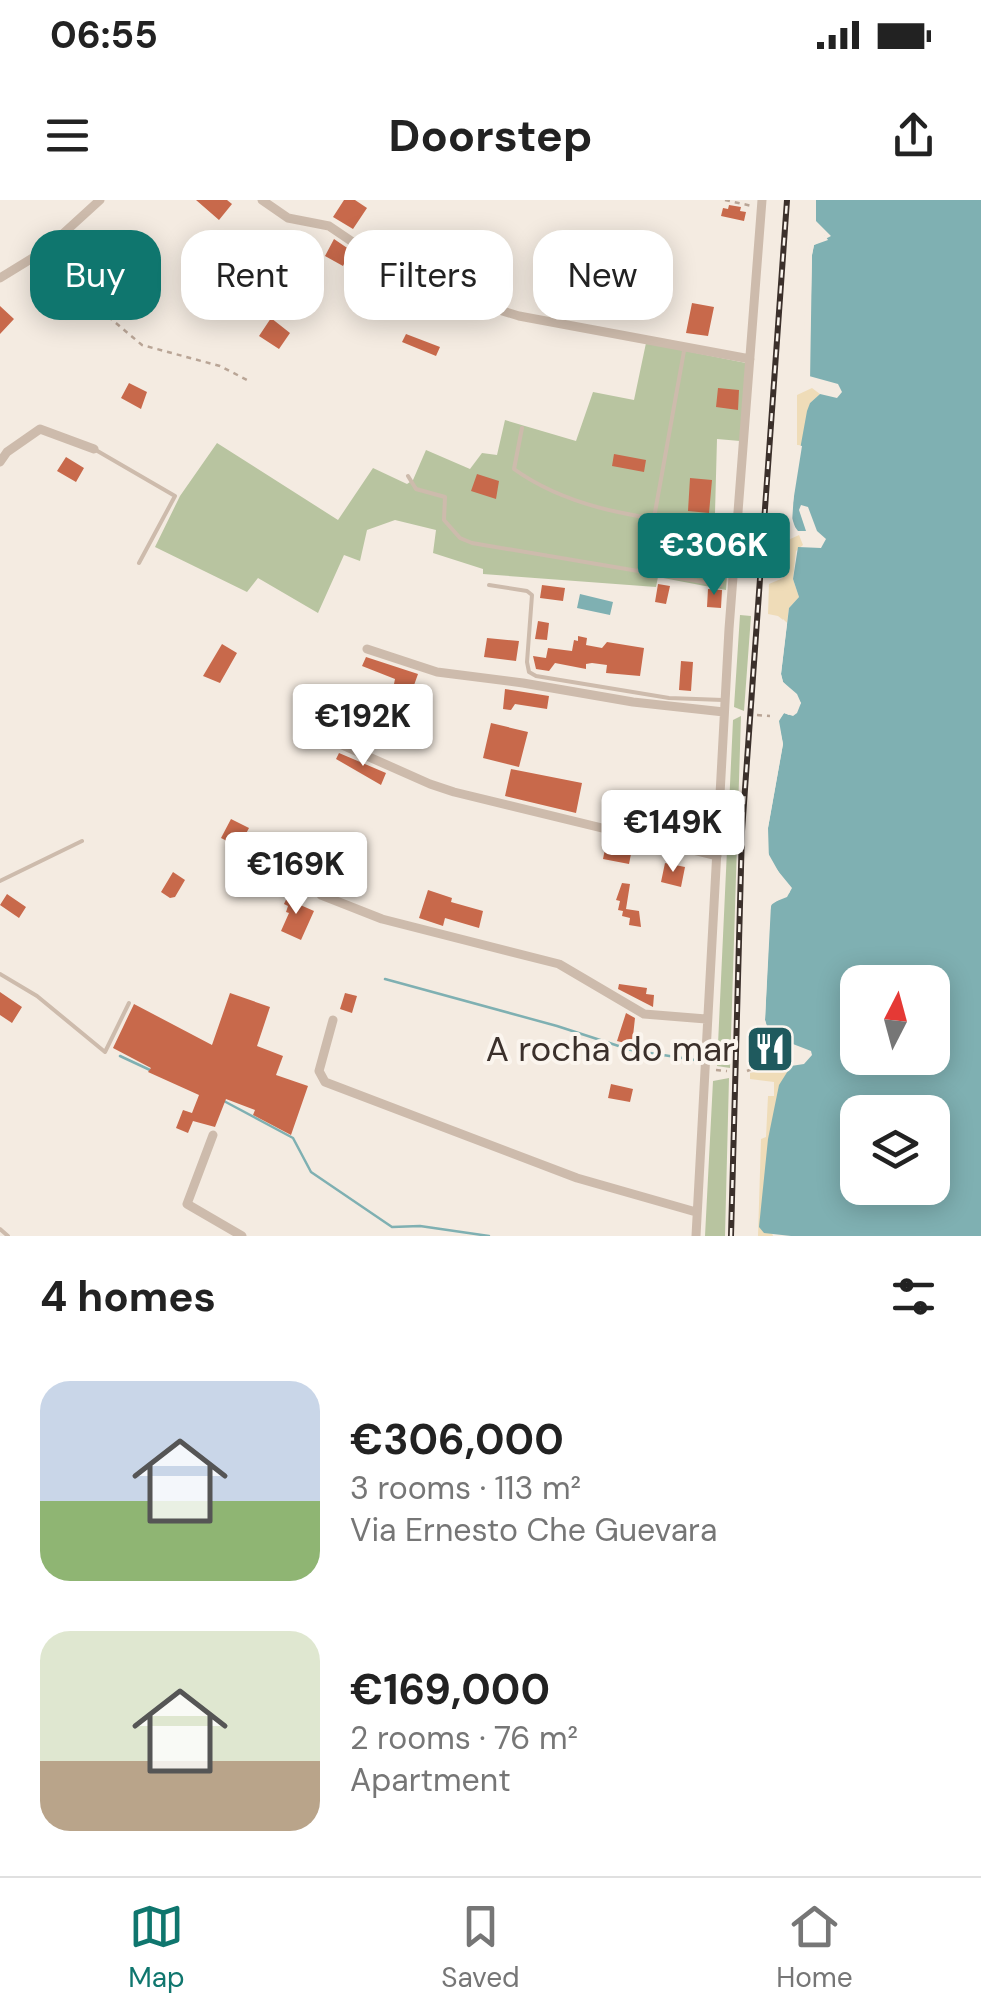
<!DOCTYPE html>
<html lang="en">
<head>
<meta charset="utf-8">
<style>
  body { margin:0; font-family:"DM Sans",sans-serif; background:#f2f2f2; color:#222; height:100vh; display:flex; flex-direction:column; font-size:38px; white-space:nowrap }
  * { box-sizing:border-box; margin:0 }
  p { font-size:32px; color:#767676 }
  .icon { flex:none; width:55px; height:55px; fill:none; stroke:currentColor; stroke-width:2; stroke-linecap:round; stroke-linejoin:round }
  .map { position:relative; height:1036px; overflow:hidden }
  .drawer { display:flex; flex-direction:column; background:#fff; flex:1 }
  .drawer>* { flex:none }
  .top-card { position:absolute; left:30px; top:30px; width:922px; height:90px; display:flex; gap:20px }
  .needle { width:65px; rotate:6deg }
  .buttons { position:absolute; left:840px; top:765px; display:grid; gap:20px }
  .buttons a { display:grid; place-items:center; width:110px; height:110px; border-radius:20px; background:#fff; box-shadow:0 5px 25px #0003; font-size:50px }
  .price { position:absolute; translate:-50% -85px; padding:0 22px; border-radius:10px; background:#fff; color:#222; font-size:32px; line-height:65px; filter:drop-shadow(0 2px 5px #0008) }
  .price::after { content:''; position:absolute; left:50%; top:60px; width:30px; height:22px; margin-left:-15px; background:inherit; clip-path:polygon(0 0,100% 0,50% 100%) }
  .price.on { background:#0f766e; color:#fff }
  ul { padding:0; list-style:none }
  li { display:flex; align-items:center; gap:30px; height:250px; padding:0 40px }
  li span { display:grid; place-items:center; flex:none; width:280px; height:200px; border-radius:30px; color:#555 }
  li>.icon { margin-inline-start:auto }
  span .icon { width:120px; height:120px; fill:#fffc; stroke-width:1 }
  li b { font-size:42px }
  h2 { display:flex; justify-content:space-between; align-items:center; height:120px; padding:0 40px; font-size:42px }
  .pill { padding:0 35px; border-radius:30px; background:#fff; box-shadow:0 5px 25px #0003; font-size:35px; line-height:90px }
  .pill.on { background:#0f766e; color:#fff }
  .status { display:flex; justify-content:space-between; align-items:center; height:70px; padding:0 50px; background:#fff; direction:ltr }
  .status svg { height:28px; fill:currentColor }
  header { display:flex; justify-content:space-between; align-items:center; height:130px; padding:0 40px; background:#fff; font-size:45px; font-weight:700 }
  .tab-bar { display:flex; justify-content:space-around; align-items:center; height:140px; border-top:2px solid #e0e0e0; background:#fff; font-size:28px; color:#767676 }
  .tab-bar a { display:grid; justify-items:center; gap:5px }
  .tab-bar .on { color:#0f766e }
  .map>svg:first-child { display:block }
  .green { fill:#b8c4a0 }
  .sand { fill:#efdcb8 }
  .water { fill:#7fb0b2; fill-rule:evenodd }
  .pier { fill:#f4ebe1 }
  .lines { fill:none; stroke-linecap:round; stroke-linejoin:round }
  .stream { stroke:#7fb0b2; stroke-width:2.5 }
  .building { fill:#c8694b }
  .path { stroke:#b9a596; stroke-width:2.5; stroke-dasharray:5 5; stroke-linecap:butt }
  .service { stroke:#cdbbac; stroke-width:4 }
  .minor { stroke:#cdbbac; stroke-width:9 }
  .rail-casing { stroke:#3b302b; stroke-width:6 }
  .rail { stroke:#fbf5ee; stroke-width:2.5; stroke-dasharray:8; stroke-linecap:butt }
  .labels { text-anchor:middle; stroke-width:8; stroke-linejoin:round; paint-order:stroke }
  .poi-label { font-size:35px; fill:#3b302b; stroke:#fbf5ee; text-anchor:end }
</style>
</head>
<body>
<div class="status"><b>06:55</b><svg viewBox="0 0 49 12"><path d="M0 12V9h3v3zM5 12V6h3v6zM10 12V3h3v9zM15 12V0h3v12zM26 1h20v11H26zM47 4h2v5h-2z"/></svg></div>
<header><svg class="icon" aria-label="menu" viewBox="0 0 24 24"><path d="M4 6h16M4 12h16M4 18h16"/></svg>Doorstep<svg class="icon" aria-label="share" viewBox="0 0 24 24"><path d="M12 15V3M7 8l5-5 5 5M5 13v7h14v-7"/></svg></header>
<div class="map">
<svg width="981" height="1036" viewBox="0 0 981 1036">
  <rect width="100%" height="100%" fill="#f4ebe1"/>
  <path class="green" d="M646 143 746 163 740 241 717 239 715 313 731 315 726 390 658 377 656 387 483 374V369L433 353 436 330 395 320 367 330 360 361 344 355 318 413 258 378 247 392 155 347 180 296 217 243 338 320 373 268 407 284 413 280 426 250 470 269 482 253 497 255 505 220 576 241 593 192 634 200Z
    M740 415 751 416 744 511 734 507Z
    M741 516 730 868 717 866 733 520Z
    M729 878 725 1036H705L713 881Z"/>
  <path class="sand" d="M812 188 820 194 810 203 802 246 797 245V195Z
    M799 335 803 345 796 351 793 379 799 397 789 408 787 423 778 416 768 414 769 384 783 378 782 350 786 341Z
    M785 861 793 864 769 1023 773 1036H758L761 939 766 937 768 896H774V882L750 879V873C764 872 770 861 785 861Z"/>
  <path class="water" d="M816 0H981V1036H791L764 1033 759 1027 768 939 779 885 791 866 804 864 812 855 811 851 780 839 768 830 765 820 771 705 790 692 768 653V628L783 544 778 521 784 513 789 515 801 503 783 482 781 474 789 408 799 397 793 379 798 347 821 348 826 339 817 331 808 307 801 305 799 310 806 331H798L792 323 795 277 807 211 810 203 820 194 837 198 842 192 838 184 809 176 812 55 814 45 828 40 815 21ZM858 782H932V858H858ZM858 912H932V988H858Z
    M580 394 613 402 610 415 577 408Z"/>
  <path class="pier" d="M811 0H816V21L831 36 814 45 812 55 810 182 803 173 807 55 811 41 825 36 811 23Z
    M797 245 802 246 791 315 798 336 788 326 786 315Z
    M783 419 787 423 781 474 783 482 797 494 801 503 797 513 793 516 784 513 779 521 783 544 768 628 769 660 792 688 787 697 772 703 770 710 765 820 768 830 780 839 764 833 760 820 766 704 786 688 765 661 763 628 778 543 774 520 781 509 792 511 796 503 779 485 776 475Z"/>
  <g class="lines">
    <path class="stream" d="M385 779 557 826 631 850 695 860
      M120 856 150 870
      M751 869 761 866 770 857
      M222 900 293 938 311 972 392 1027 420 1026 489 1036"/>
  </g>
  <path class="building" d="M196 0H227L232 4 219 20Z
    M344 0H355L367 8 353 29 333 17Z
    M729 5 741 7 740 11 746 12 744 21 721 16 723 8 728 9Z
    M334 39 384 73 379 82 345 62 343 66 325 56Z
    M468 70 489 78 482 96 461 90Z
    M692 103 714 107 708 136 686 133Z
    M0 106 14 119 0 134Z
    M271 118 290 133 279 149 259 136Z
    M406 134 440 147 436 156 402 142Z
    M129 183 147 192 141 209 121 198Z
    M718 188 739 190 738 210 716 207Z
    M614 254 646 260 644 272 612 266Z
    M66 257 84 268 76 282 57 271Z
    M477 274 499 281 496 299 471 291Z
    M690 278 712 280 709 313 688 311Z
    M708 339 726 341 723 380 705 377Z
    M658 384 670 386 666 404 655 402Z
    M542 385 565 388 563 401 540 398Z
    M708 389 722 390 721 408 707 407Z
    M538 421 549 423 547 440 535 439Z
    M578 436 587 438 586 445 602 448 607 442 644 448 640 476 606 473 607 465 592 463 586 464V469L555 463 549 471 536 469 533 456 546 458 548 448 572 451 574 440 578 441Z
    M487 438 519 441 516 461 484 457Z
    M222 444 237 453 220 483 203 476Z
    M366 457 418 474 413 488 394 484 395 479 362 466Z
    M681 461 693 462 691 491 679 490Z
    M505 489 549 496 547 509 515 504 511 510 503 509Z
    M491 523 528 532 519 567 483 558Z
    M339 553 386 573 381 585 336 559Z
    M511 569 582 583 576 613 505 596Z
    M231 619 249 628 239 647 221 638Z
    M606 644 632 649 629 664 603 659Z
    M665 663 685 667 681 687 661 682Z
    M173 672 185 680 175 697 170 698 161 692Z
    M622 683 630 684 626 709 639 711 641 727 629 725 630 718 622 716 623 711 618 710 620 701 616 700Z
    M428 690 452 698 451 702 483 711 479 728 445 718 443 726 419 718Z
    M290 691 301 696 298 704 314 711 301 740 281 731 289 713 286 712 288 706 284 704Z
    M7 694 26 707 19 718 0 705Z
    M619 784 647 788 646 794 654 795 653 807 618 789Z
    M0 792 22 807 12 823 0 815Z
    M230 793 270 807 257 846 283 856 276 875 308 886 291 935 253 915 255 910 226 899 215 927 193 921 188 933 176 928 183 910 192 913 199 895 148 872 151 868 113 848 134 804 212 845Z
    M345 793 357 796 352 813 340 809Z
    M626 813 635 818 632 845 617 841Z
    M760 845H783V857H760Z
    M611 884 633 889 630 902 608 898Z"/>
  <g class="lines">
    <path class="path" d="M725 0 752 6
      M52 60 85 97 142 145 220 166 249 181
      M757 515 770 516
      M716 870 727 871
      M747 871 766 864"/>
    <path class="service" d="M522 228 514 269C575 313 652 318 725 330
      M94 249 175 296 139 363
      M408 276 416 289 445 297 444 320 460 338 472 343 721 385
      M654 318 684 151
      M489 385 527 391 532 395 527 462 529 472 536 476 669 498 723 500
      M0 681 82 641
      M0 774 37 796 105 852 129 803
      M0 1029 8 1036"/>
    <path class="minor" d="M262 0 288 18 329 26 391 68 450 95 519 116 750 159
      M0 78 44 51 100 0
      M0 262 7 252 40 229 94 249
      M367 449 437 472 523 483 633 502 724 512
      M333 541 430 584 454 592 717 656
      M321 695 382 719 559 764 644 814 706 819
      M333 820 319 871 325 882 577 978 696 1012
      M213 935 187 1004 242 1036
      M696 1036 729 429 762 0"/>
    <g class="rail-casing">
      <path id="rail" d="M731 1036 742 631 787 0"/>
    </g>
    <use href="#rail" class="rail"/>
  </g>
  <defs>
    <g id="restaurant-square" transform="scale(2.5)"><rect x="-9" y="-9" width="18" height="18" rx="4" fill="#1f5a5e" stroke="#fbf5ee"/><path d="M-5-6h1v4h1v-4h1v4h1v-4h1v5L-1.5 .5V6h-2V.5L-5-1ZM5-6V6H3V1.5H1.5Q1.5-4 5-6Z" fill="#fff"/></g>
  </defs>
  <g fill-rule="evenodd">
    <use href="#restaurant-square" x="770" y="849"/>
  </g>
  <g class="labels">
    <g class="poi-label">
      <text x="735" y="861">A rocha do mar</text>
    </g>
  </g>
</svg>
<div class="buttons">
<a><svg class="needle" viewBox="-14 -14 28 28"><path d="M0-13l5 13h-10z" fill="#e53935"/><path d="M0 13l5-13h-10z" fill="#767676"/></svg></a>
<a><svg class="icon" aria-label="layers" viewBox="0 0 24 24"><path d="M12 4l9 5-9 5-9-5zM3 14l9 5 9-5"/></svg></a>
</div>
<b class="price on" style="left:714px;top:398px">€306K</b>
<b class="price" style="left:363px;top:569px">€192K</b>
<b class="price" style="left:673px;top:675px">€149K</b>
<b class="price" style="left:296px;top:717px">€169K</b>
<div class="top-card">
<a class="pill on">Buy</a>
<a class="pill">Rent</a>
<a class="pill">Filters</a>
<a class="pill">New</a>
</div>
</div>
<section class="drawer">
<h2>4 homes<svg class="icon" aria-label="filters" viewBox="0 0 24 24"><path d="M4 7h16M4 17h16"/><circle cx="9" cy="7" r="2"/><circle cx="15" cy="17" r="2"/></svg></h2>
<ul>
<li><span style="background:linear-gradient(#c9d6e8 60%,#8fb573 0)"><svg class="icon" aria-label="home" viewBox="0 0 24 24"><path d="M3 11l9-7 9 7M6 9v11h12V9"/></svg></span><div><b>€306,000</b><p>3 rooms · 113 m²</p><p>Via Ernesto Che Guevara</p></div></li>
<li><span style="background:linear-gradient(#dfe7d0 65%,#b9a48a 0)"><svg class="icon" aria-label="home" viewBox="0 0 24 24"><path d="M3 11l9-7 9 7M6 9v11h12V9"/></svg></span><div><b>€169,000</b><p>2 rooms · 76 m²</p><p>Apartment</p></div></li>
</ul>
</section>
<nav class="tab-bar">
<a class="on"><svg class="icon" aria-label="map" viewBox="0 0 24 24"><path d="M3 6l6-2 6 2 6-2v14l-6 2-6-2-6 2zM9 4v14M15 6v14"/></svg>Map</a>
<a><svg class="icon" aria-label="saved" viewBox="0 0 24 24"><path d="M7 4h10v16l-5-4-5 4z"/></svg>Saved</a>
<a><svg class="icon" aria-label="home" viewBox="0 0 24 24"><path d="M3 11l9-7 9 7M6 9v11h12V9"/></svg>Home</a>
</nav>
</body>
</html>
